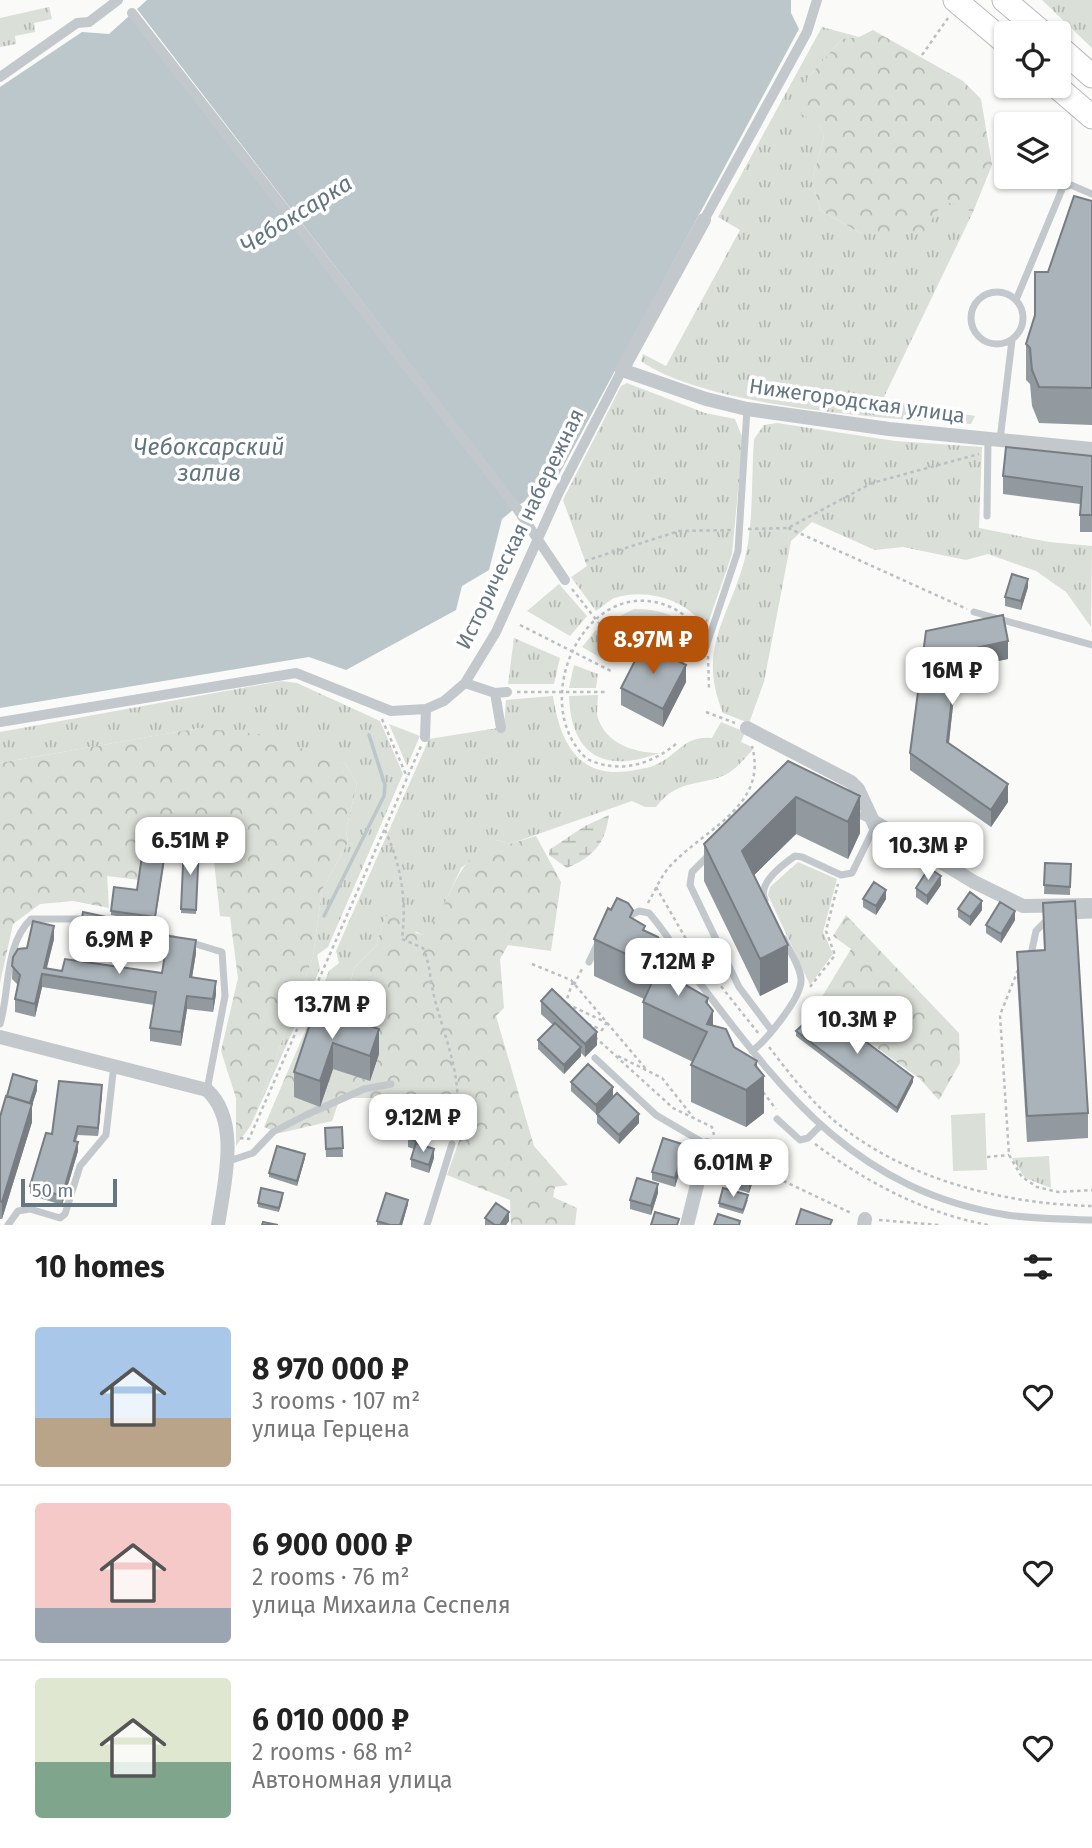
<!DOCTYPE html>
<html lang="en">
<head>
<meta charset="utf-8">
<style>
  body { margin:0; font-family:"Fira Sans",sans-serif; background:#f2f2f2; color:#222; height:100vh; display:flex; flex-direction:column; font-size:26px; white-space:nowrap }
  * { box-sizing:border-box; margin:0 }
  p { font-size:23px; color:#767676 }
  .icon { flex:none; width:38px; height:38px; fill:none; stroke:currentColor; stroke-width:2; stroke-linecap:round; stroke-linejoin:round }
  .map { position:relative; height:1225px; overflow:hidden }
  .side { display:flex; flex-direction:column; background:#fff; flex:1 }
  .side>* { flex:none }
  .tools { position:absolute; left:994px; top:21px; display:grid; gap:14px }
  .tools a { display:grid; place-items:center; width:77px; height:77px; border-radius:7px; background:#fff; box-shadow:0 2px 5px #0004; font-size:35px }
  .scale { position:absolute; left:21px; bottom:18px; width:96px; box-sizing:border-box; padding-left:7px; border:4px solid #657683; border-top:0; font-size:19px; line-height:24px; white-space:nowrap; color:#657683; -webkit-text-stroke:5px #fff; paint-order:stroke }
  .price { position:absolute; translate:-50% -60px; padding:0 16px; border-radius:14px; background:#fff; color:#222; font-size:23px; line-height:46px; filter:drop-shadow(0 2px 4px #0008) }
  .price::after { content:''; position:absolute; left:50%; top:42px; width:21px; height:16px; margin-left:-10px; background:inherit; clip-path:polygon(0 0,100% 0,50% 100%) }
  .price.selected { background:#b45309; color:#fff }
  ul { padding:0; list-style:none }
  li { display:flex; align-items:center; gap:21px; height:175px; padding:0 35px }
  li+li { border-top:2px solid #e0e0e0 }
  li span { display:grid; place-items:center; flex:none; width:196px; height:140px; border-radius:7px; color:#555 }
  li>.icon { margin-inline-start:auto }
  span .icon { width:84px; height:84px; fill:#fffc; stroke-width:1 }
  li b { font-size:30px }
  h2 { display:flex; justify-content:space-between; align-items:center; height:84px; padding:0 35px; font-size:30px }
  .map>svg:first-child { display:block }
  .grass { fill:url(#grass-tufts) }
  .forest { fill:url(#forest-crowns) }
  .wetland { fill:url(#wetland-marsh) }
  .pitch { fill:#dadfd7 }
  .water { fill:#bbc7cb }
  .lines { fill:none; stroke-linecap:round; stroke-linejoin:round }
  .stream { stroke:#bbc7cb; stroke-width:3.5 }
  .primary-casing { stroke:#b5babe; stroke-width:25 }
  .path { stroke:#bbbfc2; stroke-width:2.5; stroke-dasharray:3.5 3.5; stroke-linecap:butt }
  .service { stroke:#c3c8cc; stroke-width:7 }
  .pedestrian { stroke:#c3c8cc; stroke-width:10 }
  .minor { stroke:#c3c8cc; stroke-width:14 }
  .primary { stroke:#fff; stroke-width:23 }
  .wall { fill:#929a9f }
  .shaded-wall { fill:#777d82 }
  .building { fill:#aab3b9; stroke:#777d82; stroke-width:2 }
  .labels { text-anchor:middle; stroke-width:7; stroke-linejoin:round; paint-order:stroke }
  .street-label { font-size:21px; fill:#657683; stroke:#fff }
  .water-label { font-size:23px; font-style:italic; fill:#60757c; stroke:#fff }
</style>
</head>
<body>
<div class="map">
<svg width="1092" height="1225" viewBox="0 0 1092 1225">
  <defs>
    <pattern id="grass-tufts" width="24" height="20" patternUnits="userSpaceOnUse" patternTransform="scale(1.75)"><rect width="24" height="20" fill="#dadfd7"/><path d="M3 7l-1-3M5 7V3M7 7l1-3M15 17l-1-3M17 17v-4M19 17l1-3" fill="none" stroke="#b4b9b4"/></pattern>
    <pattern id="forest-crowns" width="20" height="18" patternUnits="userSpaceOnUse" patternTransform="scale(1.75)"><rect width="20" height="18" fill="#dadfd7"/><path d="M2 6a3 3 0 1 1 6 0M12 15a3 3 0 1 1 6 0" fill="none" stroke="#b4b9b4"/></pattern>
    <pattern id="wetland-marsh" width="20" height="14" patternUnits="userSpaceOnUse" patternTransform="scale(1.75)"><rect width="20" height="14" fill="#dadfd7"/><path d="M1 5h8M5 5V1M11 12h8M15 12V8" fill="none" stroke="#b4b9b4"/></pattern>
  </defs>
  <rect width="100%" height="100%" fill="#fafaf8"/>
  <path class="grass" d="M1042 0H1092V48Z
    M49 7 52 19 34 23 35 32 15 36 16 44 0 47V18Z
    M822 27 859 37 842 39 807 79 824 138 812 180 820 210 862 234 944 200 973 212 883 399 975 416 971 424C889 419 705 407 641 361L643 354 666 366 740 230 718 217Z
    M627 383 705 413 735 419 743 439 732 554 705 632C694 600 645 587 614 598 608 601 602 607 596 611L571 577 587 566 563 500 621 386Z
    M777 423 895 441 982 447 979 528 1049 542 1092 546 1091 627 1066 592 1036 571 988 554 966 560 903 547 875 550 812 522 791 541 764 682 749 723 723 713C696 648 730 617 745 558 754 521 751 478 754 439L764 425Z
    M559 584 587 616 570 636 527 611Z
    M634 609C669 609 694 621 702 656 677 630 651 620 622 648L604 624Z
    M596 630 614 651 606 661 582 647Z
    M514 638 560 658 554 684H508Z
    M574 665 598 674 596 688H569Z
    M281 681 297 683 380 721 403 774 328 947 317 955 320 969 251 1125 313 957 322 890 348 842 346 830 357 784 345 763 199 728 0 763V732Z
    M598 695C598 702 596 712 598 718 606 744 635 753 659 753 604 774 571 755 569 696Z
    M553 696C560 741 577 779 630 771 640 769 652 768 661 762 680 751 687 735 712 738L721 722 745 732 741 742 754 748C747 756 739 766 730 772 708 787 679 776 656 807H645L632 801 510 844 497 840 461 868 436 922 423 935 385 917 376 946 354 968 346 1001 337 1012 306 1029 329 971 339 963 336 951 429 739 504 727 506 700Z
    M389 724 420 736 407 766Z
    M798 862 837 879 823 932 833 954 810 985 768 895 770 887Z
    M1049 1156 1051 1188 1025 1178 1012 1158Z"/>
  <path class="forest" d="M873 30 963 81 981 99 992 165 973 212 944 201 923 233 862 234 820 210 812 180 824 138 820 124 801 114 807 79 842 39 859 37Z
    M199 728 259 734 345 763 357 784 346 830 348 842 322 890 313 957 251 1125 236 1146V1098L221 1051 238 978 230 917 220 916 211 833 145 841 140 880 107 876 109 908 73 901 40 904 13 924 0 983V763Z
    M536 836 561 882 551 951 508 945 500 959 504 1008 496 1016 534 1146 568 1185 555 1187 553 1197 577 1208 575 1225H511L510 1200 447 1175 465 1124 450 1098H340L332 1121 280 1133 264 1127 306 1029 337 1012 346 1002 354 968 376 946 385 917 394 912 409 916 416 933 423 935C456 901 449 863 497 840L510 844Z
    M846 915 959 1033 960 1063 939 1100 919 1078 817 1005 851 949 833 936Z"/>
  <path class="wetland" d="M609 815C605 844 594 856 567 868L549 855V850L585 826Z"/>
  <path class="pitch" d="M985 1113 987 1170 953 1171 951 1115Z"/>
  <path class="water" d="M147 0H791V13L799 29 555 482 519 505 137 9Z
    M129 16 513 510 502 519 489 570 462 586 456 610 346 670 309 657 0 708V87L82 32 109 34Z"/>
  <g class="lines">
    <path class="stream" d="M324 916 384 796 385 785 369 735"/>
    <g class="primary-casing">
      <path id="primary" d="M955 0 1006 43
        M1004 0 1043 33
        M1059 47 1092 76
        M1056 86 1092 117"/>
    </g>
    <path class="path" d="M922 55 948 18
      M788 528 967 609
      M748 529 788 528 872 483 979 454
      M585 561 679 531 731 530
      M572 589 624 655
      M520 625 611 671
      M708 656 709 689
      M517 692H605
      M706 712 735 723
      M382 719 407 777
      M676 744C650 765 619 774 587 759 526 703 585 573 668 606 682 612 693 620 700 634
      M385 830C401 865 407 900 402 939L423 948C430 963 430 980 434 996 446 1044 463 1075 456 1125
      M656 887 693 951 759 1034
      M648 903C656 889 662 873 674 862 709 827 768 804 752 746
      M532 964 571 980 646 1069
      M1018 970 1000 1015 1009 1155 1022 1177 1037 1187 1058 1192 1092 1190
      M574 985 582 969
      M810 987 835 955 826 931 838 884
      M567 1004 605 1022
      M565 1005 573 981
      M588 1024 602 1030 607 1022
      M595 1037 673 1108 712 1127 714 1135
      M769 1047C790 1074 810 1101 837 1123 907 1180 1004 1204 1092 1206
      M618 1056 662 1078 693 1117
      M763 1092 776 1109
      M449 1099 456 1125 454 1133
      M240 1138 249 1139 421 746
      M815 1144C866 1182 924 1213 988 1225
      M720 1151 853 1214
      M987 1157 1009 1155
      M879 1220 939 1225"/>
    <path class="service" d="M971 318a26 26 0 1 1 52 0a26 26 0 1 1-52 0Z
      M1016 300 1063 187 1071 185 1092 194
      M1000 440 1012 340
      M987 516 988 439
      M974 612 1092 645
      M706 647 738 551 747 409
      M709 855 692 872 690 885 739 987 772 1031
      M765 900C757 884 782 865 795 856L802 857 841 875 852 873 873 830 868 819 853 812
      M1068 916 1092 915
      M626 918 639 911 649 913C669 936 684 963 702 986 787 1098 859 1191 1007 1215 1035 1219 1064 1219 1092 1220
      M117 926 174 939
      M189 942 222 952 225 996 207 1090
      M1030 959 1036 931 1049 918
      M589 962 598 943
      M0 1024C10 991 4 945 31 919H89
      M752 1051C766 1041 802 997 801 980 801 967 789 951 784 939
      M595 1058 656 1115 707 1145
      M777 1119 800 1140 808 1138 820 1126
      M226 1162 253 1153 273 1132 306 1115 364 1089 391 1084
      M8 1225 18 1211 30 1209 60 1218 65 1214 80 1166 106 1135 114 1064
      M427 1225 452 1144"/>
    <path class="pedestrian" d="M132 13 516 507 565 580
      M0 77 77 23 89 22 118 0
      M704 220 807 32 817 0
      M465 683 495 693 507 692
      M495 693 501 728
      M0 722 296 673 391 711 426 709 444 701 465 683 496 632 559 492 622 370
      M425 737 426 709"/>
    <path class="minor" d="M704 220 622 370 706 399 747 409 889 429 1092 449
      M747 728 851 782 858 789 873 821 974 882 1023 906 1092 905
      M0 1037 207 1090C241 1121 224 1184 218 1225
      M687 1225 707 1145
      M864 1225 865 1219"/>
    <use href="#primary" class="primary"/>
  </g>
  <path class="wall" d="M1092 201V425L1039 423 1032 406 1030 384 1026 380V344L1048 272Z
    M1092 456V532H1080V504L1003 494V476Z
    M1028 587 1021 610 1005 606V597Z
    M926 631 1008 659 957 669 949 743 1008 802 991 827 910 770V753Z
    M686 682 663 727 621 705V688Z
    M788 761 860 833 848 859 796 834 754 875 788 982 760 996 704 881V844Z
    M184 844 199 845 196 914 181 913Z
    M164 863 155 922 111 915V911L137 890Z
    M1045 863 1071 864 1070 895 1044 894Z
    M941 885 927 905 916 897V888Z
    M863 899H886L876 915 863 907Z
    M1043 903 1088 1113V1138L1027 1142 1017 977V952L1044 950Z
    M958 909 982 910 970 926 958 917Z
    M611 910 633 919 645 930 663 965 708 1004 713 1026 734 1047 757 1067 764 1113 746 1127 691 1102V1065L693 1062 643 1038V1002L644 999 594 976V939Z
    M1015 920 1001 943 986 933V925Z
    M72 934H125L120 957 72 947Z
    M54 939 47 968 62 971 162 973 196 953 192 977 216 994 213 1012 187 1009 181 1046 150 1041V1028L154 1005 42 987 35 1017 15 1012V999L18 985 12 979 13 957 27 948Z
    M541 1001 597 1045 585 1057 581 1053V1056L564 1074 538 1049V1040L553 1025 541 1014Z
    M313 1015 379 1054 370 1081 333 1069 320 1107 294 1097V1072Z
    M796 1031 913 1082 897 1113 796 1036Z
    M571 1082 613 1096 596 1114 571 1091Z
    M37 1090 32 1104V1122L2 1219H0V1117Z
    M102 1093 98 1136 78 1135 76 1141 78 1151 62 1205 30 1195V1186L52 1134Z
    M597 1114 639 1123 619 1144 597 1123Z
    M342 1127 343 1157H326L325 1128Z
    M408 1138H430L427 1147 434 1158 429 1173 411 1167V1159L414 1149 408 1147Z
    M685 1154 675 1187 652 1180V1172Z
    M305 1158 297 1186 269 1177V1173Z
    M726 1176 754 1178 749 1193 726 1185Z
    M658 1193 651 1215 630 1209V1200Z
    M283 1198 279 1212 258 1207V1203Z
    M748 1200 743 1214 719 1207V1203Z
    M408 1204 402 1225H377V1221Z
    M485 1218 509 1221 506 1225H485Z"/>
  <path class="shaded-wall" d="M1028 579V587L1021 610V601Z
    M1008 641V659L957 669 947 759V742L957 652Z
    M686 665V682L663 727V709Z
    M1008 784V802L991 827V810Z
    M860 796V833L848 859V822Z
    M796 797V834L742 887V851Z
    M941 876V885L927 905V896Z
    M886 890V899L876 915V906Z
    M982 901V910L970 926V917Z
    M1015 911V920L1001 943V934Z
    M125 921V934L120 957V943Z
    M54 926V939L45 974 44 968Z
    M196 940V953L190 990V977Z
    M788 945V982L760 996V959Z
    M663 947V983L656 962Z
    M42 974V987L35 1017V1004Z
    M216 981V994L213 1012V999Z
    M187 996V1009L181 1046V1032Z
    M708 998V1022L713 1011V1047L707 1060 706 1002Z
    M379 1029V1054L370 1081V1056Z
    M597 1032V1045L585 1057V1044Z
    M333 1043V1069L320 1107V1081Z
    M581 1047V1056L564 1074V1065Z
    M757 1061V1082L764 1076V1113L746 1127V1090Z
    M913 1077V1082L897 1113V1108Z
    M37 1081V1090L30 1112V1103Z
    M102 1085V1093L98 1136V1128Z
    M613 1087V1096L596 1114V1105Z
    M32 1104V1122L2 1219V1202Z
    M639 1114V1123L619 1144V1135Z
    M430 1129V1138L424 1153V1144Z
    M78 1142V1151L62 1205V1196Z
    M685 1145V1154L675 1187V1178Z
    M434 1149V1158L429 1173V1165Z
    M305 1154V1158L297 1186V1181Z
    M754 1170V1178L749 1193V1184Z
    M658 1184V1193L651 1215V1206Z
    M408 1200V1204L402 1225H400Z
    M509 1212V1221L506 1225H500Z"/>
  <path class="building" d="M1074 196 1092 201V388L1039 387 1032 370 1030 348 1026 344 1035 315V272H1048Z
    M1006 447 1092 456V515H1080L1082 487 1003 476Z
    M1012 574 1028 579 1021 601 1005 597Z
    M1003 615 1008 641 957 652 947 742 1008 784 991 810 910 753 926 631Z
    M644 643 686 665 663 709 621 688Z
    M788 761 860 796 848 822 796 797 742 851 788 945 760 959 704 844Z
    M184 844 199 845 196 910 181 909Z
    M142 856 164 859 155 917 111 911 114 887 137 890Z
    M1045 863 1071 864 1070 887 1044 885Z
    M929 868 941 876 927 896 916 888Z
    M874 882 886 890 876 906 863 899Z
    M970 892 982 901 970 917 958 909Z
    M617 898 628 903 633 910 630 917 645 926 643 930 658 937 663 947 656 962 664 965 666 961 678 966 684 984 708 998 706 1002 713 1011 707 1024 726 1029 734 1047 757 1061 755 1065 764 1076 746 1090 691 1065 707 1032 643 1002 658 969 594 939 608 908 611 910Z
    M1075 901 1088 1113 1027 1116 1017 952 1045 950 1043 903Z
    M1000 902 1015 911 1001 934 986 925Z
    M83 912 125 921 120 943 72 934 75 922 81 923Z
    M33 921 54 926 44 968 62 971 65 959 162 973 168 936 196 940 190 977 216 981 213 999 187 996 181 1032 150 1028 156 992 42 974 35 1004 15 999 20 975 12 966 13 957 18 949 27 948Z
    M552 989 597 1032 585 1044 541 1001Z
    M821 1008 913 1077 897 1108 796 1031Z
    M325 1010 379 1029 370 1056 333 1043 320 1081 294 1072 313 1015Z
    M555 1023 581 1047 564 1065 538 1040Z
    M588 1064 613 1087 596 1105 571 1082Z
    M13 1074 37 1081 30 1103 7 1096Z
    M59 1081 102 1085 98 1128 78 1126 74 1141 78 1142 62 1196 30 1186 46 1133 52 1134Z
    M617 1093 639 1114 619 1135 597 1114Z
    M6 1096 32 1104 2 1202 0 1201V1117Z
    M414 1123 430 1129 424 1144 408 1138Z
    M342 1127 343 1148 326 1149 325 1128Z
    M663 1138 685 1145 675 1178 652 1172Z
    M416 1143 434 1149 429 1165 411 1159Z
    M277 1146 305 1154 297 1181 269 1173Z
    M731 1162 754 1170 749 1184 726 1176Z
    M637 1178 658 1184 651 1206 630 1200Z
    M261 1188 283 1193 279 1208 258 1203Z
    M723 1188 748 1195 743 1210 719 1203Z
    M386 1193 408 1200 400 1225H390L377 1221Z
    M496 1203 509 1212 500 1225H495L485 1218Z
    M801 1209 832 1220 830 1225H796Z
    M655 1212 679 1219 677 1225H651Z
    M718 1214 740 1221 739 1225H714Z
    M263 1222 278 1225H262Z"/>
  <g class="labels">
    <g class="street-label">
      <text transform="translate(857 401) rotate(8)" y="7">Нижегородская улица</text>
      <text transform="translate(520 529) rotate(-64)" y="7">Историческая набережная</text>
    </g>
    <g class="water-label">
      <text transform="translate(296 214) rotate(-32)" y="8">Чебоксарка</text>
      <text x="209" y="455">Чебоксарский<tspan x="209" dy="26">залив</tspan></text>
    </g>
  </g>
</svg>
<div class="tools">
<a><svg class="icon" aria-label="locate" viewBox="0 0 24 24"><circle cx="12" cy="12" r="6"/><path d="M12 2v4M12 18v4M2 12h4M18 12h4"/></svg></a>
<a><svg class="icon" aria-label="layers" viewBox="0 0 24 24"><path d="M12 4l9 5-9 5-9-5zM3 14l9 5 9-5"/></svg></a>
</div>
<div class="scale">50 m</div>
<b class="price selected" style="left:653px;top:676px">8.97M ₽</b>
<b class="price" style="left:952px;top:707px">16M ₽</b>
<b class="price" style="left:190px;top:877px">6.51M ₽</b>
<b class="price" style="left:928px;top:882px">10.3M ₽</b>
<b class="price" style="left:119px;top:976px">6.9M ₽</b>
<b class="price" style="left:678px;top:998px">7.12M ₽</b>
<b class="price" style="left:332px;top:1041px">13.7M ₽</b>
<b class="price" style="left:857px;top:1056px">10.3M ₽</b>
<b class="price" style="left:423px;top:1154px">9.12M ₽</b>
<b class="price" style="left:733px;top:1199px">6.01M ₽</b>
</div>
<section class="side">
<h2>10 homes<svg class="icon" aria-label="filters" viewBox="0 0 24 24"><path d="M4 7h16M4 17h16"/><circle cx="9" cy="7" r="2"/><circle cx="15" cy="17" r="2"/></svg></h2>
<ul>
<li><span style="background:linear-gradient(#a9c7e8 65%,#b9a48a 0)"><svg class="icon" aria-label="home" viewBox="0 0 24 24"><path d="M3 11l9-7 9 7M6 9v11h12V9"/></svg></span><div><b>8 970 000 ₽</b><p>3 rooms · 107 m²</p><p>улица Герцена</p></div><svg class="icon" aria-label="heart" viewBox="0 0 24 24"><path d="M12 20l-8-8c-3-5 5-10 8-4 3-6 11-1 8 4z"/></svg></li>
<li><span style="background:linear-gradient(#f6c9c9 75%,#9aa5b1 0)"><svg class="icon" aria-label="home" viewBox="0 0 24 24"><path d="M3 11l9-7 9 7M6 9v11h12V9"/></svg></span><div><b>6 900 000 ₽</b><p>2 rooms · 76 m²</p><p>улица Михаила Сеспеля</p></div><svg class="icon" aria-label="heart" viewBox="0 0 24 24"><path d="M12 20l-8-8c-3-5 5-10 8-4 3-6 11-1 8 4z"/></svg></li>
<li><span style="background:linear-gradient(#dfe7d0 60%,#7fa58c 0)"><svg class="icon" aria-label="home" viewBox="0 0 24 24"><path d="M3 11l9-7 9 7M6 9v11h12V9"/></svg></span><div><b>6 010 000 ₽</b><p>2 rooms · 68 m²</p><p>Автономная улица</p></div><svg class="icon" aria-label="heart" viewBox="0 0 24 24"><path d="M12 20l-8-8c-3-5 5-10 8-4 3-6 11-1 8 4z"/></svg></li>
</ul>
</section>
</body>
</html>
